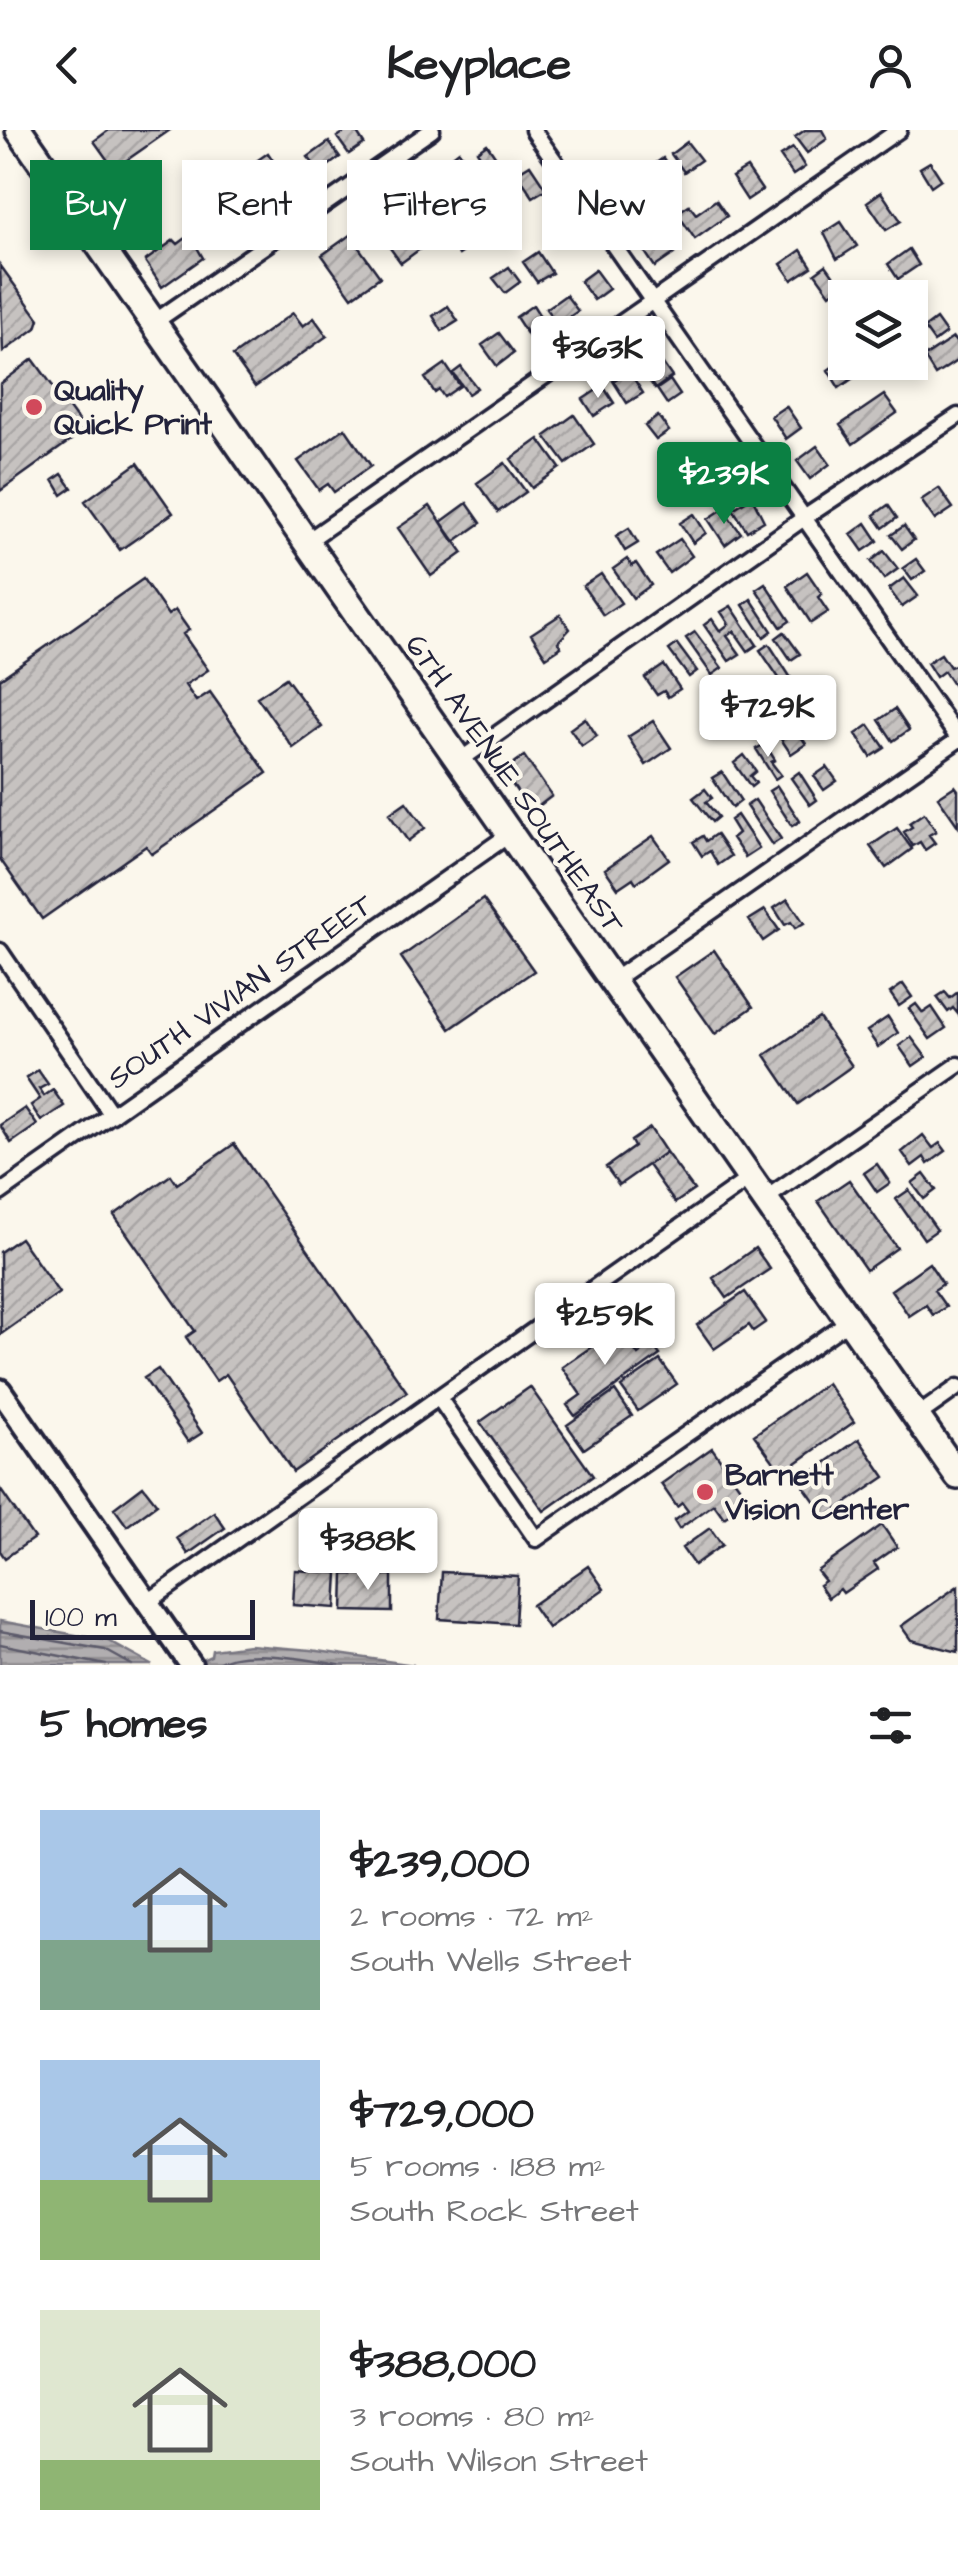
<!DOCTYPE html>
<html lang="en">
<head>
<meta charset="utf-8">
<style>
  body { margin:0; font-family:"Architects Daughter",sans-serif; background:#f2f2f2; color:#202124; height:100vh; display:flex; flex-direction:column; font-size:38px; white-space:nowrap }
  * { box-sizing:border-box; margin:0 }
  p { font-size:32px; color:#757577 }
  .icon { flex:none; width:55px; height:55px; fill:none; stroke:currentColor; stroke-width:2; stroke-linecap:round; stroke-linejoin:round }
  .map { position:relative; height:1535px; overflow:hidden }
  .side { display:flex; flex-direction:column; background:#fff; flex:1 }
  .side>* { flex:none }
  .top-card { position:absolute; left:30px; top:30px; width:900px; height:90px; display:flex; gap:20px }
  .controls { position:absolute; left:828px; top:150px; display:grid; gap:20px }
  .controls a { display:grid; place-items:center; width:100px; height:100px; border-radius:0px; background:#fff; box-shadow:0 5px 15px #0003; font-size:50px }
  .scale { position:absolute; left:30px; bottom:25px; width:225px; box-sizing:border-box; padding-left:10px; border:5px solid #22223b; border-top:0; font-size:28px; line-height:35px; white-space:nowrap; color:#22223b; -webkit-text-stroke:8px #fbf7ec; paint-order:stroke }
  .price { position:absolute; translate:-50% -85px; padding:0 22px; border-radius:10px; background:#fff; color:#222; font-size:32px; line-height:65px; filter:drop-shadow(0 2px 5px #0008) }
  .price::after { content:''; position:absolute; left:50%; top:60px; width:30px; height:22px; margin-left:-15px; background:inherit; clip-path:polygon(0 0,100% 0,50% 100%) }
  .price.active { background:#0b8043; color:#fff }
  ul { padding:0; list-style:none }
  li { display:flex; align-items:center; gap:30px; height:250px; padding:0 40px }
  li span { display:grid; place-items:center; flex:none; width:280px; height:200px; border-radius:0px; color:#555 }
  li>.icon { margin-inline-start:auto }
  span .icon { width:120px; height:120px; fill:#fffc; stroke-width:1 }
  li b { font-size:42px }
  h2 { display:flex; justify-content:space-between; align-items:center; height:120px; padding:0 40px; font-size:42px }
  .tag { padding:0 35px; border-radius:0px; background:#fff; box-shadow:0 5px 15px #0003; font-size:35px; line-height:90px }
  .tag.active { background:#0b8043; color:#fff }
  header { display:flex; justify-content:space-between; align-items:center; height:130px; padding:0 40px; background:#fff; font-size:45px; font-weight:700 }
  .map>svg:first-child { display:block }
  .water { fill:url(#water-rules); stroke:#787681; stroke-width:2.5 }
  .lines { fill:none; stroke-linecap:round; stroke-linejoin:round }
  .shore { stroke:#5b5a6a; stroke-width:2.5 }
  .building { fill:url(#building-hatch); stroke:#22223b; stroke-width:2.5 }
  .street-casing { stroke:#22223b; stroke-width:21 }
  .secondary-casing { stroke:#22223b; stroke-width:28 }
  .highway-casing { stroke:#22223b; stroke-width:32 }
  .street { stroke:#fbf7ec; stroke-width:14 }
  .secondary { stroke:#fbf7ec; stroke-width:20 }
  .highway { stroke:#fbf7ec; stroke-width:25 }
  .poi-dot { fill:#d1495b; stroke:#fbf7ec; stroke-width:4 }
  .labels { text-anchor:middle; stroke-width:8; stroke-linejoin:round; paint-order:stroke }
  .poi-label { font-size:30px; font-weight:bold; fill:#22223b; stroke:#fbf7ec; text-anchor:start }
  .street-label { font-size:30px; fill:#22223b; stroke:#fbf7ec }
</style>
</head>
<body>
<header><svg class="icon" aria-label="back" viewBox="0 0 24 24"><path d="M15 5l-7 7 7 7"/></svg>Keyplace<svg class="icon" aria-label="person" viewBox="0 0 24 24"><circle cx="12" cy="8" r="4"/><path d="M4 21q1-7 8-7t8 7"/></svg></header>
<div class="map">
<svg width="958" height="1535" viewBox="0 0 958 1535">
  <defs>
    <pattern id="water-rules" width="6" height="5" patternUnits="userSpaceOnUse" patternTransform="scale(2.5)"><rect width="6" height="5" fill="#b1aeb0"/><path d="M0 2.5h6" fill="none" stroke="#908d90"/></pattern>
    <pattern id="building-hatch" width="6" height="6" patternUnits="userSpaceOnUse" patternTransform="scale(2.5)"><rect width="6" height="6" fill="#c6c2c0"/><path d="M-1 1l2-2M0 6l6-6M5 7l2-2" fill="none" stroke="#aaa6a6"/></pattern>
  </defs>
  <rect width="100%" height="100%" fill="#fbf7ec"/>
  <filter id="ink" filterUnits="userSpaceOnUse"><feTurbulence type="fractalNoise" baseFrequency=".01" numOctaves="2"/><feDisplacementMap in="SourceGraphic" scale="20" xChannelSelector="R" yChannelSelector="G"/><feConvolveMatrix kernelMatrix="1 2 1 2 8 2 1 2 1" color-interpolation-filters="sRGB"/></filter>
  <g filter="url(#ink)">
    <path class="water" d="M0 1491 108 1511 152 1535H0Z
      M249 1515 311 1520 414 1535H191L211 1526 212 1520Z"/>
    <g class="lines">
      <path class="shore" d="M0 1501 105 1520 132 1535
        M0 1514 106 1535
        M216 1535C237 1516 312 1530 339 1535"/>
    </g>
    <path class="building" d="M109 0H170L114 39 94 11Z
      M348 0H355L364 14 349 24 337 7Z
      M805 0H822L827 9 807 23 795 7Z
      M329 12 340 27 320 42 308 27Z
      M687 12 701 30 684 42 671 24Z
      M487 14 506 42 495 49 477 21Z
      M793 18 805 37 793 45 780 26Z
      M459 21 478 47 469 54 465 47 456 54 442 34Z
      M268 23 278 38 262 49 252 34Z
      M663 28 675 45 660 56 648 39Z
      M930 32 941 49 931 56 920 38Z
      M530 35 546 59 533 67 517 43Z
      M747 38 762 60 747 70 732 47Z
      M292 39 301 53 284 64 275 50Z
      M435 46 447 63 415 85 404 68Z
      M629 49 640 64 634 68 636 72 624 81 610 62Z
      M881 62 901 91 886 100 867 72Z
      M500 66 512 83 496 94 484 77Z
      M716 70 727 86 695 109 677 83 689 75 696 84Z
      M398 71 428 113 401 133 371 92Z
      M468 92 480 111 459 125 447 106Z
      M841 92 857 116 837 129 824 103Z
      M190 105 203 128 162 157 145 131 174 110 178 114Z
      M350 105 380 147 352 167 322 125Z
      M651 105 655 111 663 106 674 124 655 137 643 119 647 116 643 110Z
      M909 119 919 135 898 149 888 134Z
      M801 120 812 137 792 150 781 134Z
      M538 122 552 143 537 152 523 132Z
      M0 135 39 189 36 198 3 222Z
      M826 135 841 156 830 164 815 143Z
      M509 137 520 152 505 163 493 148Z
      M595 140 609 159 594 170 580 151Z
      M566 165 578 181 558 195 546 179Z
      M533 175 550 202 533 213 516 187Z
      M448 176 458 191 442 201 433 186Z
      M293 183 303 196 314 188 327 206 255 257 233 226Z
      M936 189 946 203 934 212 924 198Z
      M499 203 514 223 497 236 482 215Z
      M953 208 958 215V230L935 245 924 227Z
      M654 221 672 247 655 259 637 233Z
      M845 228V232H856L862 242 839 258 828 240Z
      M33 229 85 300 0 361V254Z
      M445 234 460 256 444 267 439 260 435 263 425 248Z
      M461 237 477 258 468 264 453 243Z
      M629 241 643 263 627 273 613 251Z
      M670 250 680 265 667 274 657 259Z
      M603 256 614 273 594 286 583 269Z
      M884 265 897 283 853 314 840 295Z
      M786 276 801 298 786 309 771 286Z
      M574 285 594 314 566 334 545 306Z
      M658 286 669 301 656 310 645 296Z
      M345 298 371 336 334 362 328 354 319 360 298 331Z
      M539 309 560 338 532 358 511 329Z
      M711 316 723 333 707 344 695 326Z
      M817 316 830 334 810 349 797 331Z
      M138 333 173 383 120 420 85 371Z
      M505 333 526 362 498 382 477 353Z
      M729 342 745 363 728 376 712 355Z
      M62 344 72 358 62 365 53 350Z
      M705 349 712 360 697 370 689 359Z
      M939 358 953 378 935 390 921 370Z
      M752 367 764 391 747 401 733 379Z
      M467 373 481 393 454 412 441 392Z
      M888 375 897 388 883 398 874 385Z
      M430 376 463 423 431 446 398 398Z
      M723 379 741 403 725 415 708 389Z
      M694 384 706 403 693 413 680 393Z
      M866 393 878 411 863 421 851 404Z
      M904 396 914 410 902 419 891 405Z
      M629 398 638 413 625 421 616 406Z
      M680 409 692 426 669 443 656 425Z
      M884 421 898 439 884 449 871 431Z
      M627 429 632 436 636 433 651 455 633 468 613 439Z
      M916 429 925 441 912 450 903 438Z
      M807 442 822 464 818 467 828 482 811 493 787 456Z
      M601 444 621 473 603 485 583 456Z
      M904 448 918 466 902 477 889 459Z
      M143 449 168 485 175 480 189 500 183 504 208 540 185 555 196 571 210 562 267 643 152 724 146 716 42 789 0 729V549Z
      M765 453 790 491 781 497 756 459Z
      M751 469 772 501 764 507 743 475Z
      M731 476 757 515 748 521 734 501 727 506 740 524 729 531 704 495 712 489 720 501 729 494 721 482Z
      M560 485 570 499 558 512 561 517 546 527 531 504Z
      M695 502 722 538 712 545 686 508Z
      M784 502 800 524 791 530 776 508Z
      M677 514 697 541 689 547 669 520Z
      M769 514 791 548 783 554 760 520Z
      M941 524 950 537 958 534V562L944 541 936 547 927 533Z
      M664 535 680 559 668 567 664 561 657 565 645 548Z
      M286 548 322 597 293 618 257 567Z
      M715 550 740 587 730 594 705 557Z
      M895 579 909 600 893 611 879 590Z
      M585 588 597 606 582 616 570 599Z
      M653 591 671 618 646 635 628 607Z
      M869 595 885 618 871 627 856 604Z
      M794 596 806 614 791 624 779 606Z
      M765 614 775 630 771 632 781 645 775 649 756 619Z
      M744 625 756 641 750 646 756 653 751 657 734 633Z
      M524 626 552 666 531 682 503 641Z
      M827 637 837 651 824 660 814 646Z
      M722 642 741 671 732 678 712 648Z
      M799 642 817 670 810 675 791 648Z
      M777 656 800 691 792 696 769 661Z
      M955 656 958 660V696L938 667Z
      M705 659 712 668 706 672 718 687 712 692 693 668Z
      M755 670 781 709 772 715 746 676Z
      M406 672 425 698 408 711 389 684Z
      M924 683 936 701 929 705 935 713 925 720 920 712 913 716 904 702 912 697 909 693Z
      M737 685 759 718 745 727 732 708 738 703 730 690Z
      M897 698 912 719 886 738 870 716Z
      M716 704 731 726 718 735 710 721 702 726 693 712 703 706 706 711Z
      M653 706 669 729 636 753 633 748 618 758 605 739Z
      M483 769 534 841 450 899 401 827Z
      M788 769 804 793 795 798 791 792 785 795 774 778Z
      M765 780 779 800 763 811 749 790Z
      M714 820 753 877 715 904 675 847Z
      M903 854 912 867 899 876 890 863Z
      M945 862 950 868 958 862V884L953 878 948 882 937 867Z
      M916 874 923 883 932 877 946 898 930 909 909 879Z
      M888 887 898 903 878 917 867 901Z
      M819 888 852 936 798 974 765 925Z
      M911 907 926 927 913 936 899 916Z
      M38 940 48 954 39 959 44 966 53 960 64 976 41 991 31 975 40 969 26 948Z
      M25 978 37 995 11 1013 0 995Z
      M650 998 666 1022 619 1055 606 1037 634 1017 631 1011Z
      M923 1005 933 1018 940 1013 946 1021 928 1034 924 1027 912 1036 902 1022Z
      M234 1014 407 1262 293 1342 226 1244 216 1251 186 1207 195 1201 114 1085 171 1045 177 1054Z
      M666 1022 694 1060 675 1073 648 1035Z
      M877 1034 890 1053 877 1062 864 1043Z
      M924 1044 936 1060 924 1069 912 1053Z
      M849 1050 897 1118 866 1140 818 1071Z
      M909 1060 937 1100 924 1109 896 1069Z
      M20 1108 59 1163 1 1204 0 1122Z
      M755 1118 770 1139 727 1168 713 1148Z
      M929 1133 943 1154 934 1160 946 1177 933 1185 926 1175 909 1186 891 1160Z
      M745 1162 766 1192 753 1201 749 1195 714 1219 697 1195Z
      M619 1198 638 1225 652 1214 660 1225 575 1286 567 1275 581 1265 562 1237Z
      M660 1230 677 1254 638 1281 621 1257Z
      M158 1239 202 1303 188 1312 144 1248Z
      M827 1253 854 1292 782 1343 754 1305Z
      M530 1257 593 1346 544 1381 480 1292Z
      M615 1261 632 1286 584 1319 567 1295Z
      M859 1309 885 1347 826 1387 800 1351Z
      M712 1318 749 1370 724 1388 714 1374 679 1399 674 1391 688 1381 682 1373 677 1377 661 1354Z
      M143 1356 157 1374 127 1396 114 1378Z
      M0 1359 34 1408 5 1428 0 1421Z
      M214 1382 225 1398 188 1424 177 1408Z
      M882 1395 897 1417 874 1433 878 1439 843 1463 840 1459 828 1468 819 1455 825 1451 817 1441Z
      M710 1398 722 1415 694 1435 682 1418Z
      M588 1436 604 1459 548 1498 532 1475Z
      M295 1440 338 1443 336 1478 293 1475Z
      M442 1442 518 1446 515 1494 439 1489Z
      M344 1444 392 1445V1482L343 1481Z
      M958 1456V1522L911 1510 901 1496Z"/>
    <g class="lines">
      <g class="street-casing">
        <path id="street" d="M533 0 958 608
          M153 193 432 0
          M306 412 899 0
          M459 631 804 388 958 286
          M0 821 112 985
          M612 851 958 610
          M0 1063 510 704
          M765 1069 958 935
          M439 1268 536 1409 849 1191
          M917 1286 958 1257
          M148 1472 750 1048"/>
      </g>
      <g class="secondary-casing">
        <path id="secondary" d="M0 1260 191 1535"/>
      </g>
      <g class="highway-casing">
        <path id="highway" d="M19 0 958 1346"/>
      </g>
      <use href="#street" class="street"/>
      <use href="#secondary" class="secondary"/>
      <use href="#highway" class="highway"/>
    </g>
  </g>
  <g class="poi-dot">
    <circle cx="34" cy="277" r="10"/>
    <circle cx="705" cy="1362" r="10"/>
  </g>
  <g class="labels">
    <g class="poi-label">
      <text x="54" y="270">Quality<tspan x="54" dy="34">Quick Print</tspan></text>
      <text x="725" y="1355">Barnett<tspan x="725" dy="34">Vision Center</tspan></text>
    </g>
    <g class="street-label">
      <text transform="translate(515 654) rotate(55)" y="10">6TH AVENUE SOUTHEAST</text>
      <text transform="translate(240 861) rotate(-35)" y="10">SOUTH VIVIAN STREET</text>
    </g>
  </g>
</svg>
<div class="controls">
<a><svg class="icon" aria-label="layers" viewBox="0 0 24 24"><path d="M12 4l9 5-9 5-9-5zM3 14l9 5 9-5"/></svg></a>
</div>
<div class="scale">100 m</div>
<b class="price" style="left:598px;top:271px">$363K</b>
<b class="price active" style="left:724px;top:397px">$239K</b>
<b class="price" style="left:768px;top:630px">$729K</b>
<b class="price" style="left:605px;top:1238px">$259K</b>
<b class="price" style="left:368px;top:1463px">$388K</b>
<div class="top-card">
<a class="tag active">Buy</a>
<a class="tag">Rent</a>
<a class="tag">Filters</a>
<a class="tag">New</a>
</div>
</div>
<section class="side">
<h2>5 homes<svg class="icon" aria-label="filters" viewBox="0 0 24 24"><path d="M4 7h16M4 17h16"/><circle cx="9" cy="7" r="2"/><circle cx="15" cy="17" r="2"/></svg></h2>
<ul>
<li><span style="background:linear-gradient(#a9c7e8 65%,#7fa58c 0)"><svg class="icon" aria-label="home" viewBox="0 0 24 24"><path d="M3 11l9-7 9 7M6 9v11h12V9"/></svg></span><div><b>$239,000</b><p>2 rooms · 72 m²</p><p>South Wells Street</p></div></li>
<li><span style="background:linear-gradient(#a9c7e8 60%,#8fb573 0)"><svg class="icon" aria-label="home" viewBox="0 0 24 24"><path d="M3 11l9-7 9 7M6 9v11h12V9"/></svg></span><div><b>$729,000</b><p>5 rooms · 188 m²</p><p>South Rock Street</p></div></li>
<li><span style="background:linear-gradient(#dfe7d0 75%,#8fb573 0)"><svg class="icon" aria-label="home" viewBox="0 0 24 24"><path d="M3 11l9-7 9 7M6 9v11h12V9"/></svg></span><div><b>$388,000</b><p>3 rooms · 80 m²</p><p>South Wilson Street</p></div></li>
</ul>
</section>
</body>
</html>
